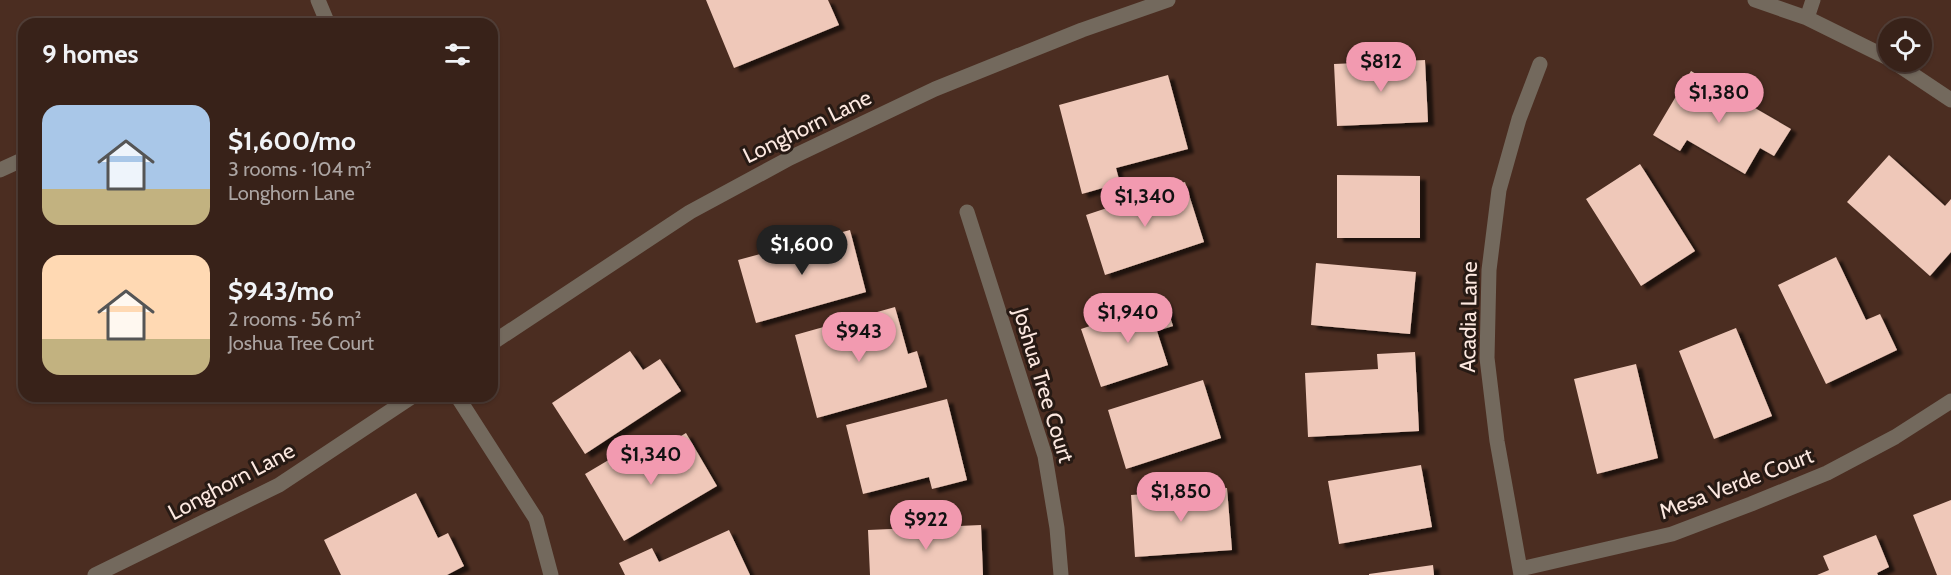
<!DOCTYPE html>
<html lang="en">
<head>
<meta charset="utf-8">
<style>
  body { margin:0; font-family:Cabin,sans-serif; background:#432f26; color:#f1f3f6; height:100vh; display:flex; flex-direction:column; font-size:22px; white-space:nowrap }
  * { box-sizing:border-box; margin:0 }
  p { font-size:20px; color:#aba4a2 }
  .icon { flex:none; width:33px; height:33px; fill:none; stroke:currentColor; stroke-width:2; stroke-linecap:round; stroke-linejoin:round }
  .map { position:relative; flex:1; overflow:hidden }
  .panel { position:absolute; left:18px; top:18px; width:480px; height:384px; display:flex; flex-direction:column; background:#382219; border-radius:18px; box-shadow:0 2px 4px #0004,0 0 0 2px #523f38 }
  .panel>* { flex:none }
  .buttons { position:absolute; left:1878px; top:18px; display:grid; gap:12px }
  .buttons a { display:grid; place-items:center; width:54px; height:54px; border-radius:50%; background:#382219; box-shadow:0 2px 4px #0004,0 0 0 2px #523f38; font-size:30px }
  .price { position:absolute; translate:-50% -51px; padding:0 14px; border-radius:21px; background:#f29ab0; color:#111; font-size:20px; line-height:39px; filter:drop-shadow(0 2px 3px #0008) }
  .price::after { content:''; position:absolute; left:50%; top:36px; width:18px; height:14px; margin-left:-9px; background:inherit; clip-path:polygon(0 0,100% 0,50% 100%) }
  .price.active { background:#222; color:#fff }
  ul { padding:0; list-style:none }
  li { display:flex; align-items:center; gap:18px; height:150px; padding:0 24px }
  li span { display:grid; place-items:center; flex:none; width:168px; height:120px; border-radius:18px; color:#555 }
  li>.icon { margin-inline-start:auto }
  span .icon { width:72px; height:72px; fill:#fffc; stroke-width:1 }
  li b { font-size:26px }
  h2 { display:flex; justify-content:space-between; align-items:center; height:72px; padding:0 24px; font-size:26px }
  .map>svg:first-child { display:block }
  .building { fill:#efc8b9; filter:url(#shadow) }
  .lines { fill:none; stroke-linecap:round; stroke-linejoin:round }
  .minor { stroke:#73695d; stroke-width:15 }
  .labels { text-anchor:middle; stroke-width:6; stroke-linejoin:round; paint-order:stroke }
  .street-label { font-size:22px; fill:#fce8e0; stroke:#271a14 }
</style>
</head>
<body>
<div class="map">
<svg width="1951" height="575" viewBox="0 0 1951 575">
  <defs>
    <filter id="shadow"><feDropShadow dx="6" dy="4" stdDeviation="1.5" flood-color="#0009"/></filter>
  </defs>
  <rect width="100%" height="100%" fill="#4b2d21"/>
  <path class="building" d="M706 0H828L839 25 734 68Z
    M1425 60 1428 122 1337 126 1334 64Z
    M1691 71 1791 129 1774 156 1760 148 1745 174 1687 140 1680 151 1653 135Z
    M1168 75 1188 149 1116 168 1120 183 1082 194 1059 105Z
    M1889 155 1945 206 1951 199V252L1930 276 1847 202Z
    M1640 164 1695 251 1641 286 1586 199Z
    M1337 175 1420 176V238H1337Z
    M1185 182 1204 242 1105 275 1086 215Z
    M850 230 866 292 756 323 738 260Z
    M1836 257 1866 320 1880 314 1897 350 1826 384 1778 285Z
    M1316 263 1416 272 1410 334 1311 325Z
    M1165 301 1173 326 1157 331 1168 365 1101 387 1081 329Z
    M895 307 908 354 917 351 927 387 817 418 795 335Z
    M1736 328 1772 416 1714 439 1679 351Z
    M630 351 643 370 660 359 681 391 585 454 552 403Z
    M1415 352 1419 431 1308 437 1305 373 1378 369 1377 354Z
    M1636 364 1658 458 1597 474 1574 379Z
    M1203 380 1221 438 1126 469 1108 410Z
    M947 399 967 480 932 489 929 477 863 494 846 425Z
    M686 433 717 486 624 541 585 474 617 455 625 469Z
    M1421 465 1432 527 1339 544 1328 481Z
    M1227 488 1232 550 1135 557 1131 495Z
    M416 493 438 538 448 533 464 566 447 575H341L324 540Z
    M1951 500V575H1937L1913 515Z
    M981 525 983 575H870L868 530Z
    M729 530 750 575H625L619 563 652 548 659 562Z
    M1876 535 1889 567 1877 573 1878 575H1817L1829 570 1823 556Z
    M1433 565 1434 575H1369V574Z"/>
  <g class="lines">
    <path class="minor" d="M318 0 328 24
      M1755 0 1807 18 1888 58
      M1807 18 1813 0
      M1894 62 1951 100
      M0 170 24 159
      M967 212 1045 456 1057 528 1061 575
      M492 343 690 212 790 158 935 89 1082 30 1168 0
      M457 396 536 519 551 575
      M1520 569 1672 534 1751 504 1827 473 1895 437 1951 401
      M95 575 279 485 413 396
      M1521 575 1497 441 1487 358 1489 270 1499 190 1519 119 1540 64"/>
  </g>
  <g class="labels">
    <g class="street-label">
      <text transform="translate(807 126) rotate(-26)" y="8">Longhorn Lane</text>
      <text transform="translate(1468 317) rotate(-89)" y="8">Acadia Lane</text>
      <text transform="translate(1044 385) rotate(73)" y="8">Joshua Tree Court</text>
      <text transform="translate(231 481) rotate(-28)" y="8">Longhorn Lane</text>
      <text transform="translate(1736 483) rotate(-21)" y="8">Mesa Verde Court</text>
    </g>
  </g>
</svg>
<div class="buttons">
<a><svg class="icon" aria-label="locate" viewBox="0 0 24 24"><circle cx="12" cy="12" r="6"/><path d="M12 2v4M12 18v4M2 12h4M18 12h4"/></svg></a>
</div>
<b class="price" style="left:1381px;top:93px">$812</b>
<b class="price" style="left:1719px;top:124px">$1,380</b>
<b class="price" style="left:1145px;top:228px">$1,340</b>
<b class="price active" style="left:802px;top:276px">$1,600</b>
<b class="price" style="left:1128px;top:344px">$1,940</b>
<b class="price" style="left:859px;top:363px">$943</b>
<b class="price" style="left:651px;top:486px">$1,340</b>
<b class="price" style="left:1181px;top:523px">$1,850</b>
<b class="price" style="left:926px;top:551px">$922</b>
<section class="panel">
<h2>9 homes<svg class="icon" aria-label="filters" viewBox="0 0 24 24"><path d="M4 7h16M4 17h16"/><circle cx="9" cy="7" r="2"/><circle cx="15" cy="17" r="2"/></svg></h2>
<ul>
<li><span style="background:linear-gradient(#a9c7e8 70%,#c2b280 0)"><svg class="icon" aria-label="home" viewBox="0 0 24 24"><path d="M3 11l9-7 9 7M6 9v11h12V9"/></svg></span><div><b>$1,600/mo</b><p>3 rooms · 104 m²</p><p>Longhorn Lane</p></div></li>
<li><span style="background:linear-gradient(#ffd9b3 70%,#c2b280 0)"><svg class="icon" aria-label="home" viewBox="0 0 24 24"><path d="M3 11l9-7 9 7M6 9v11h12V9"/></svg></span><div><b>$943/mo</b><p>2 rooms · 56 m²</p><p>Joshua Tree Court</p></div></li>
</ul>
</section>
</div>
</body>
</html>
